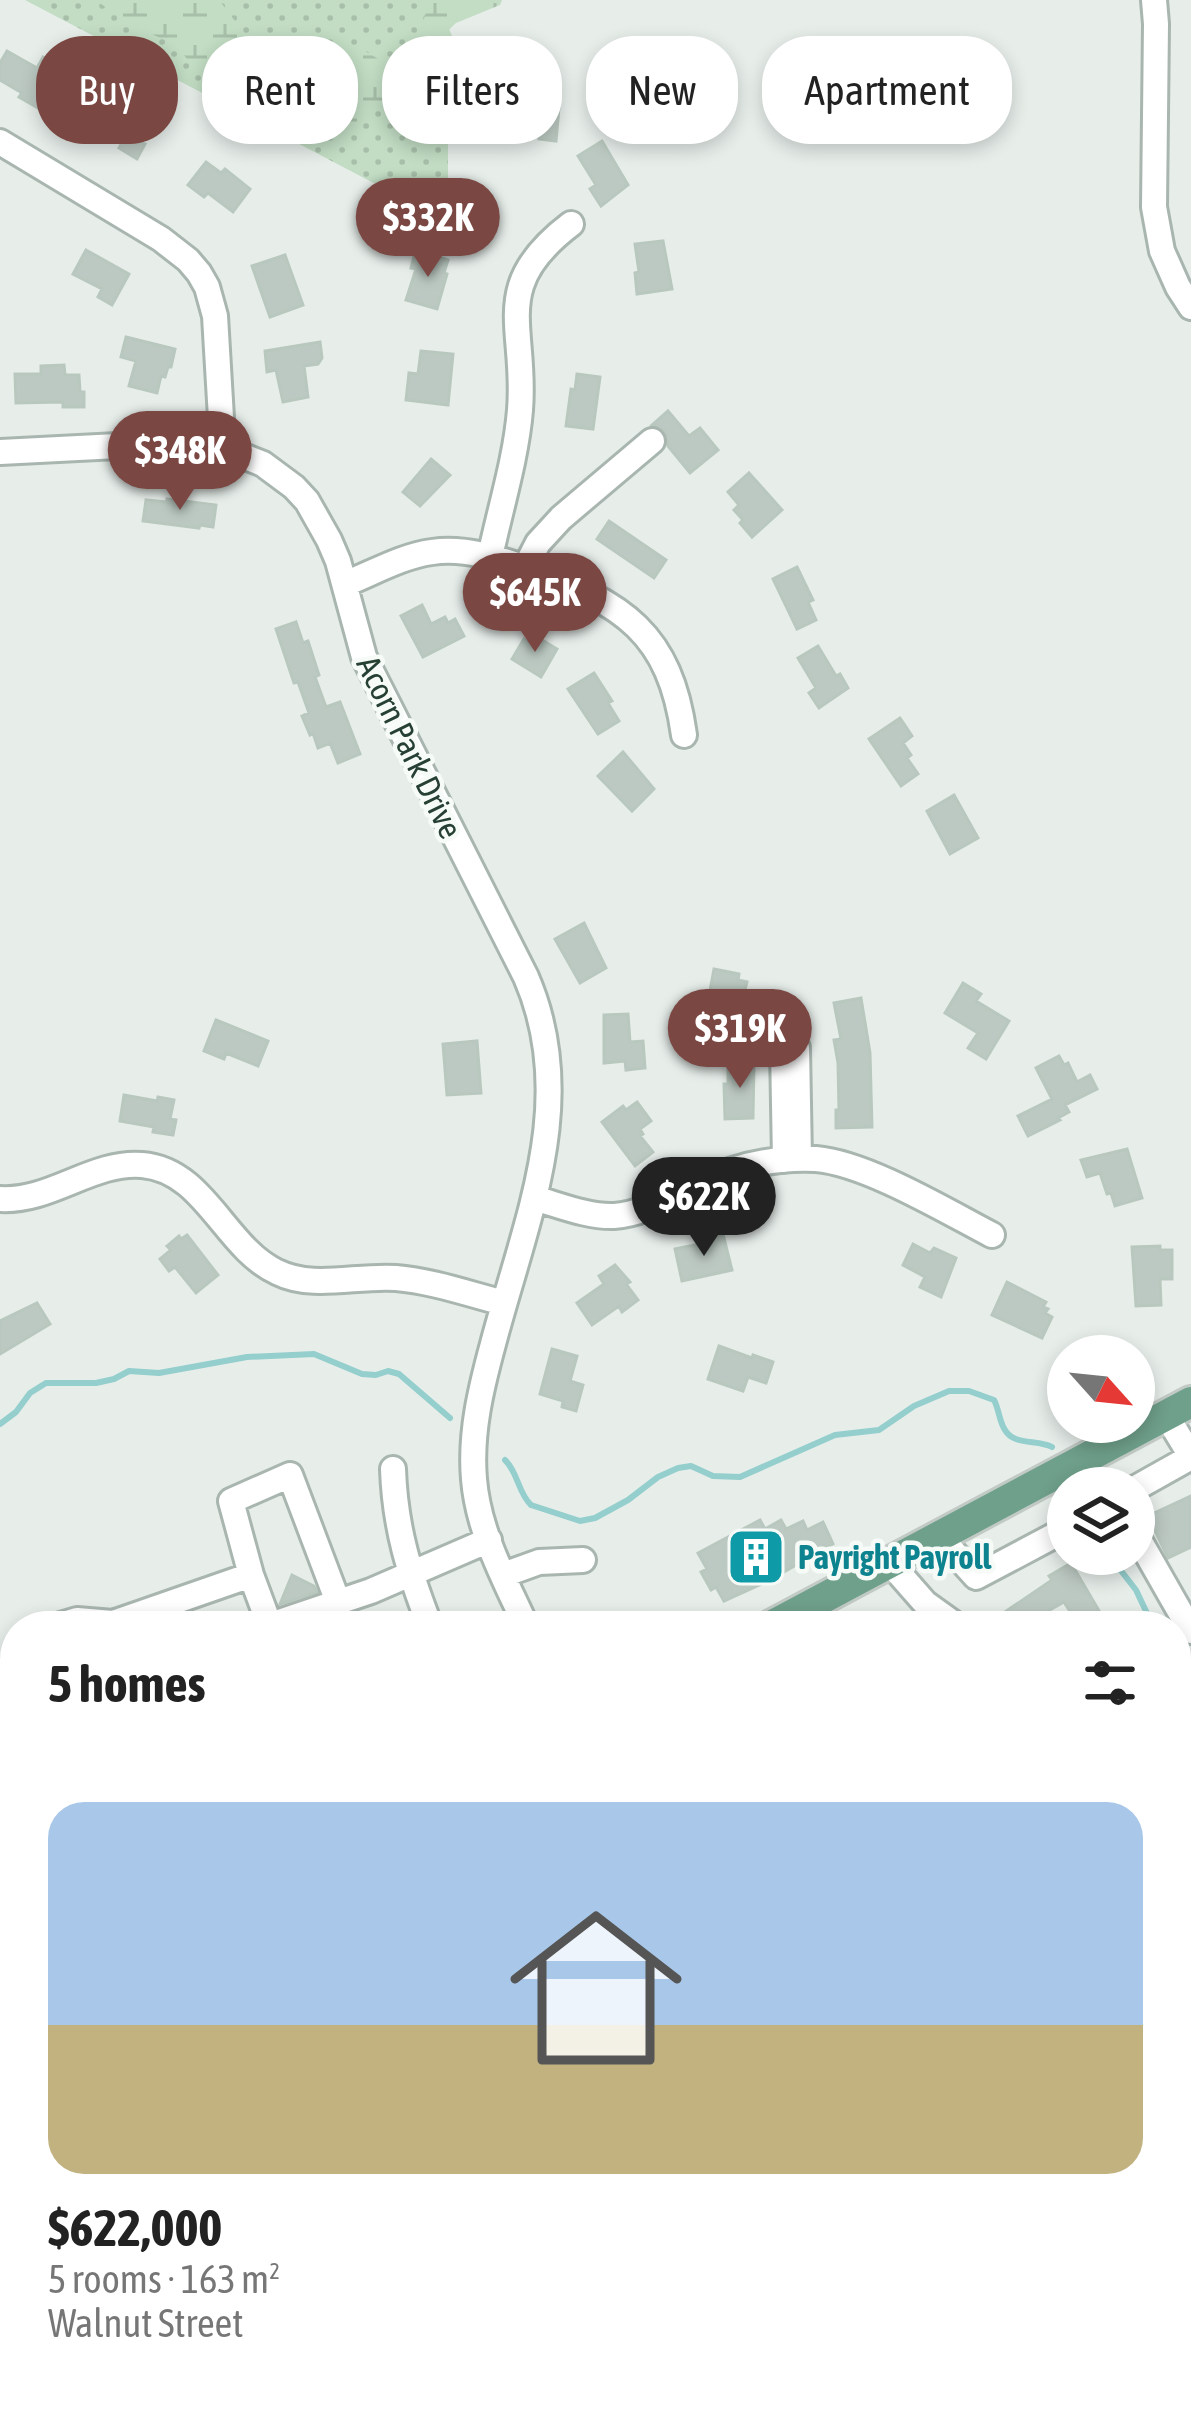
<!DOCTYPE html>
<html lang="en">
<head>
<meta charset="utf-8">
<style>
  body { margin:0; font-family:"Asap Condensed",sans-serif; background:#f6f6f6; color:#222; height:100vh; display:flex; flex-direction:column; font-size:45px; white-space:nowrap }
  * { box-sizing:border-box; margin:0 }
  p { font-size:39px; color:#767676 }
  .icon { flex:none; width:66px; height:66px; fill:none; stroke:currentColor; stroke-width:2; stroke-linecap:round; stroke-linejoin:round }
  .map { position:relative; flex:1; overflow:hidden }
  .details { position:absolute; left:0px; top:1611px; width:1191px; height:807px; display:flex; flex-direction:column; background:#fff; border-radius:48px 48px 0 0; box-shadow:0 6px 18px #0003 }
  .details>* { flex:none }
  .top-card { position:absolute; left:36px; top:36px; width:1119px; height:108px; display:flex; gap:24px }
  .needle { width:78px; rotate:117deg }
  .tools { position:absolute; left:1047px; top:1335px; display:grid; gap:24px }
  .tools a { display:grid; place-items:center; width:108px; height:108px; border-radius:50%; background:#fff; box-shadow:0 6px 18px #0003; font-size:60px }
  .price { position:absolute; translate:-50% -102px; padding:0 27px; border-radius:42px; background:#7b4743; color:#fff; font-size:39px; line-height:78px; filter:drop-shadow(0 3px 6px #0008) }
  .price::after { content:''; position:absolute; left:50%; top:72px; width:36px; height:27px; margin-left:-18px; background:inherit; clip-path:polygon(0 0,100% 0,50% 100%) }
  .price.active { background:#222; color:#fff }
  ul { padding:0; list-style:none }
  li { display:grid; align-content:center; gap:24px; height:636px; padding:0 48px }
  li+li { border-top:3px solid #e0e0e0 }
  li span { display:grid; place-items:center; height:372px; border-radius:36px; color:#555 }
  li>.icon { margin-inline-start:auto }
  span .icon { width:216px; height:216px; fill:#fffc; stroke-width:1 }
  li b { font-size:51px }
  h2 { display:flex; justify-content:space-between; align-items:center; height:144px; padding:0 48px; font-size:51px }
  .tag { padding:0 42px; border-radius:48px; background:#fff; box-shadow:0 6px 18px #0003; font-size:42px; line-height:108px }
  .tag.active { background:#7b4743; color:#fff }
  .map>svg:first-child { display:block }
  .grass { fill:url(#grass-dots) }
  .wetland { fill:url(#wetland-marsh) }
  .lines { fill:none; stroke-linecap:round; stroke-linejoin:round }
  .stream { stroke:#94cecd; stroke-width:6 }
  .building { fill:#bcc9c2; stroke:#b9c8bf; stroke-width:3 }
  .minor-casing { stroke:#a9b6b0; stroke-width:30 }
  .major-casing { stroke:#c2cac6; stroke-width:36 }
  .minor { stroke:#fff; stroke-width:24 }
  .major { stroke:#6fa08b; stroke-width:30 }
  .labels { text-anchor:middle; stroke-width:9; stroke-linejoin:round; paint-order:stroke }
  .street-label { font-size:33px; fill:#264034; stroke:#f7fbf8 }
  .culture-label { font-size:33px; font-weight:bold; fill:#0d838f; stroke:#f7fbf8; text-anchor:start }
</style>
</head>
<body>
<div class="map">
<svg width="1191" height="2416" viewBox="0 0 1191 2416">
  <defs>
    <pattern id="grass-dots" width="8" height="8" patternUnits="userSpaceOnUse" patternTransform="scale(3)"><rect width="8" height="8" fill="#c2ddc4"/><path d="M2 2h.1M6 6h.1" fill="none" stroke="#a7bfa9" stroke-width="1.8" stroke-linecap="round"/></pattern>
    <pattern id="wetland-marsh" width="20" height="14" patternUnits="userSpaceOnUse" patternTransform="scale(3)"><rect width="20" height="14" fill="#c2ddc4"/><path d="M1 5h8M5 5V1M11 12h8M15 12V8" fill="none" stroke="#a7bfa9"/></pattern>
  </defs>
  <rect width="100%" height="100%" fill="#e7eeea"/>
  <path class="grass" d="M25 0H437L468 74 448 126V194L383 188Z"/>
  <path class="wetland" d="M95 0H219L245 34 261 40 299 42 315 53 325 54 345 47 362 49 391 67C420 55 419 25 431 0H502L500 5 456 23 439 39 394 91 360 123 337 129 277 110 215 84 192 66 177 45 137 28Z"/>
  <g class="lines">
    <path class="stream" d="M0 1424 16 1412 30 1393 46 1383H96L114 1379 129 1371 159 1373 247 1357 314 1354 362 1374 376 1375 388 1371 399 1374 450 1418
      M505 1460C518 1472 518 1493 531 1505L580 1521 595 1518 628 1500 658 1477 678 1468 691 1466 713 1476 740 1477 835 1435 879 1430 914 1406 949 1391H969L994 1400C999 1409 999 1421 1005 1430 1014 1446 1038 1439 1052 1447
      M1108 1554 1136 1590 1153 1626
      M1176 1662 1191 1688"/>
  </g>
  <path class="building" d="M7 51 37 68 43 57 58 65 42 91 46 94 38 108 19 97 22 93 0 80V63Z
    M105 101 150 126 141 142 145 144 137 159 119 148 123 141 92 124Z
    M510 103 559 108 556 141 539 139 540 134 508 131Z
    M602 141 628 185 601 206 590 189 596 185 578 156Z
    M206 162 221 173 225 169 250 189 233 212 208 193 204 197 188 185Z
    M663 241 672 289 637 294 635 273 639 272 635 244Z
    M86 250 129 274 112 305 98 297 102 289 73 274Z
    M415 253 424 256 425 253 448 260 444 273 447 274 437 309 406 300 416 269 411 268Z
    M285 255 303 305 270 317 252 266Z
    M126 337 175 349 171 367H168L165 377 161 376 157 393 129 386 136 361 121 357Z
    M320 342 322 358 318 364 304 366 308 397 283 402 276 370 267 372 265 351Z
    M421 351 453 354 448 405 406 400 409 373 418 374Z
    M64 365 65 375H79L80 392H84V407H63V402L16 403 15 374H41V366Z
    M577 374 600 377 593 429 566 426 571 389 575 390Z
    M668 411 689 436 700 428 718 450 690 473 668 446 665 431 652 425Z
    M431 459 450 475 420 506 403 492Z
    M749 473 782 510 752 537 740 523 743 520 734 510 739 505 728 492Z
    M167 499 216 505 213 527 200 525 199 528 143 521 146 500 167 502Z
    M609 521 666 560 654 578 597 539Z
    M797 567 813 600 808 602 816 620 797 629 773 579Z
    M422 605 431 624 445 617 448 623 455 619 464 636 423 657 401 616Z
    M296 622 303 643 308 641 319 675 315 677 326 707 340 702 360 754 338 763 330 743 318 748 313 733 310 735 302 716 309 713 298 682 294 683 276 629Z
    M532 634 557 649 541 677 512 659 524 639 527 642Z
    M818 646 836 676 840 674 848 688 819 708 809 693 816 688 798 658Z
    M594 673 612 701 608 703 619 721 598 734 568 689Z
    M900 718 912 736 903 743 911 755 907 758 918 774 901 786 869 739Z
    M623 752 654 789 632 811 598 776Z
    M954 795 978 838 950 854 927 811Z
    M584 923 606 968 580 983 555 939Z
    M714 969 739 974 738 980 747 982 743 998H739L734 1029 704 1023Z
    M963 983 981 994 976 1001 1009 1021 986 1059 968 1048 978 1033 945 1013Z
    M861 998 870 1053 872 1127 836 1128V1110H839L838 1063 834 1040 841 1039 834 1003Z
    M628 1014 630 1042 643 1041 645 1068 626 1070 625 1061 604 1063V1015Z
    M216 1020 268 1041 258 1066 226 1053 224 1059 204 1051Z
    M477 1041 481 1093 447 1095 443 1044Z
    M1059 1056 1064 1065 1068 1063 1077 1082 1090 1075 1097 1089 1065 1105 1069 1112 1058 1118 1060 1120 1028 1136 1018 1116 1052 1099 1036 1068Z
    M728 1062H754L753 1118 725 1119 724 1084H728Z
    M124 1095 157 1101 158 1097 174 1100 170 1119 176 1120 173 1135 153 1132 154 1127 120 1121Z
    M637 1102 651 1121 640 1129 643 1134 640 1136 653 1152 635 1166 602 1122 623 1106 626 1110Z
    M1127 1149 1142 1198 1115 1206 1111 1193 1107 1194 1100 1173 1087 1177 1081 1160Z
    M723 1234 732 1270 682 1281 675 1249 705 1243 703 1238Z
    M187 1235 218 1275 196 1293 175 1267 169 1271 160 1259 171 1250 167 1246 179 1236 181 1239Z
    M913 1244 930 1253 934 1248 956 1258 941 1297 920 1287 925 1277 903 1265Z
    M1160 1246V1250H1172V1279H1160L1161 1305 1136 1306 1132 1247Z
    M615 1265 630 1282 626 1284 638 1300 622 1312 619 1306 592 1325 577 1303 604 1284 599 1276Z
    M1007 1282 1046 1302 1043 1307 1048 1309 1045 1313 1052 1317 1042 1338 992 1315Z
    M37 1303 50 1324 0 1354V1321Z
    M719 1346 752 1358 753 1355 773 1362 766 1383 748 1377 743 1391 708 1379Z
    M552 1349 577 1356 570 1381 583 1385 576 1411 562 1407 563 1401 540 1394Z
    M1191 1496V1547L1168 1558 1148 1516Z
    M760 1520 765 1529 781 1520 786 1529 803 1521 807 1530 823 1522 833 1544 770 1580 724 1601 716 1587 711 1590 701 1572 707 1569 698 1553Z
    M1071 1563 1108 1626H1079L1064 1602 1034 1619 1037 1626H1006L999 1616 1052 1580 1049 1576Z
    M292 1575 314 1586 317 1592 280 1604Z
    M15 2127V2197L0 2207V2138Z"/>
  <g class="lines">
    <g class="minor-casing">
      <path id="minor" d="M1154 0 1156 24 1154 207 1162 251 1178 287 1191 307
        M0 142 161 239 188 260 199 273 207 287 215 316 221 418 216 445
        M0 452 176 443 216 445 263 464 294 487 307 501 329 540 338 561 364 657 526 977C580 1101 525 1222 493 1344 481 1388 470 1433 474 1479 478 1531 505 1580 526 1626
        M490 557C500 509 516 459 520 410 527 326 488 287 571 224
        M525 568 538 543 561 518 652 441
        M345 584C373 573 402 556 432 552 466 547 500 559 531 570 623 603 670 633 684 735
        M785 1160 783 1048H797L799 1159
        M534 1198C559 1205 588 1217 614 1216 645 1214 673 1195 700 1183 736 1166 775 1157 816 1159 866 1163 946 1211 992 1235
        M0 1199C51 1202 92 1161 142 1165 205 1170 224 1247 277 1272 313 1290 356 1275 396 1278 432 1281 469 1294 504 1303
        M1166 1415 1191 1456
        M393 1469C395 1528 409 1572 430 1626
        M1134 1489 1191 1457
        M1134 1531 1191 1631
        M939 1536 976 1577 1059 1533
        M889 1562 925 1603 957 1626
        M251 1575 231 1501 290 1475 338 1602
        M503 1575 539 1562 583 1560
        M270 1625 371 1591 489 1540
        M57 1626 77 1620 113 1623 251 1575 270 1626
        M15 1660V1675
        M0 1710 15 1708
        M1176 1859 1180 1809 1191 1782
        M0 1861 15 1860
        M0 2040 15 2025
        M1176 2264 1191 2276
        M0 2291 15 2280
        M0 2331 4 2333 15 2325
        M0 2382 15 2401
        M769 2403 784 2412
        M855 2403 863 2416"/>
    </g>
    <g class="major-casing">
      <path id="major" d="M771 1626 1191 1402
        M0 1916 15 1914"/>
    </g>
    <use href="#minor" class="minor"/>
    <use href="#major" class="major"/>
  </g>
  <defs>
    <g id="building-square" transform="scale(3)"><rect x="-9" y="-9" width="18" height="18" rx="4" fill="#0f9aa8" stroke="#f7fbf8"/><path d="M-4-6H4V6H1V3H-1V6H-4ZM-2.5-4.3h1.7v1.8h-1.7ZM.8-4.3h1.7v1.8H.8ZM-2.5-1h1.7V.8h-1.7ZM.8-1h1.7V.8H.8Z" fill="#fff"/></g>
  </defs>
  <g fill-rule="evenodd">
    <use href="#building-square" x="756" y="1557"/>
  </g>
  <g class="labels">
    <g class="street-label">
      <text transform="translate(410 747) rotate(64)" y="12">Acorn Park Drive</text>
    </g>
    <g class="culture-label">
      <text x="798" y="1569">Payright Payroll</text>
    </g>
  </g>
</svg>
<div class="tools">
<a><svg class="needle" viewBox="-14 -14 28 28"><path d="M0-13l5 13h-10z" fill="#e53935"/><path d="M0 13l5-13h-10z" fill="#767676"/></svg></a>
<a><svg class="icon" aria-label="layers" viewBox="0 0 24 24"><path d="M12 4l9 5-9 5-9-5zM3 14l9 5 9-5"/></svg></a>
</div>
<b class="price" style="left:428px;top:280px">$332K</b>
<b class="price" style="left:180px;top:513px">$348K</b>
<b class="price" style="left:535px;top:655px">$645K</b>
<b class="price" style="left:740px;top:1091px">$319K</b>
<b class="price active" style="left:704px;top:1259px">$622K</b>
<div class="top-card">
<a class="tag active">Buy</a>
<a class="tag">Rent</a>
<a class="tag">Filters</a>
<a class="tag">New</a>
<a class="tag">Apartment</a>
</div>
<section class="details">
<h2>5 homes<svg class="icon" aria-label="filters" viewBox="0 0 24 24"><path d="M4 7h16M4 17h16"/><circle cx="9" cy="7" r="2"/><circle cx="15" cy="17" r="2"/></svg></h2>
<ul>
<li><span style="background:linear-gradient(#a9c7e8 60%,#c2b280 0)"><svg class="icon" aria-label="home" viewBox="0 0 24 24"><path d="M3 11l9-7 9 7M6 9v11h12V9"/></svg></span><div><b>$622,000</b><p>5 rooms · 163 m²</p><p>Walnut Street</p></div></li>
</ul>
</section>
</div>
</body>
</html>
